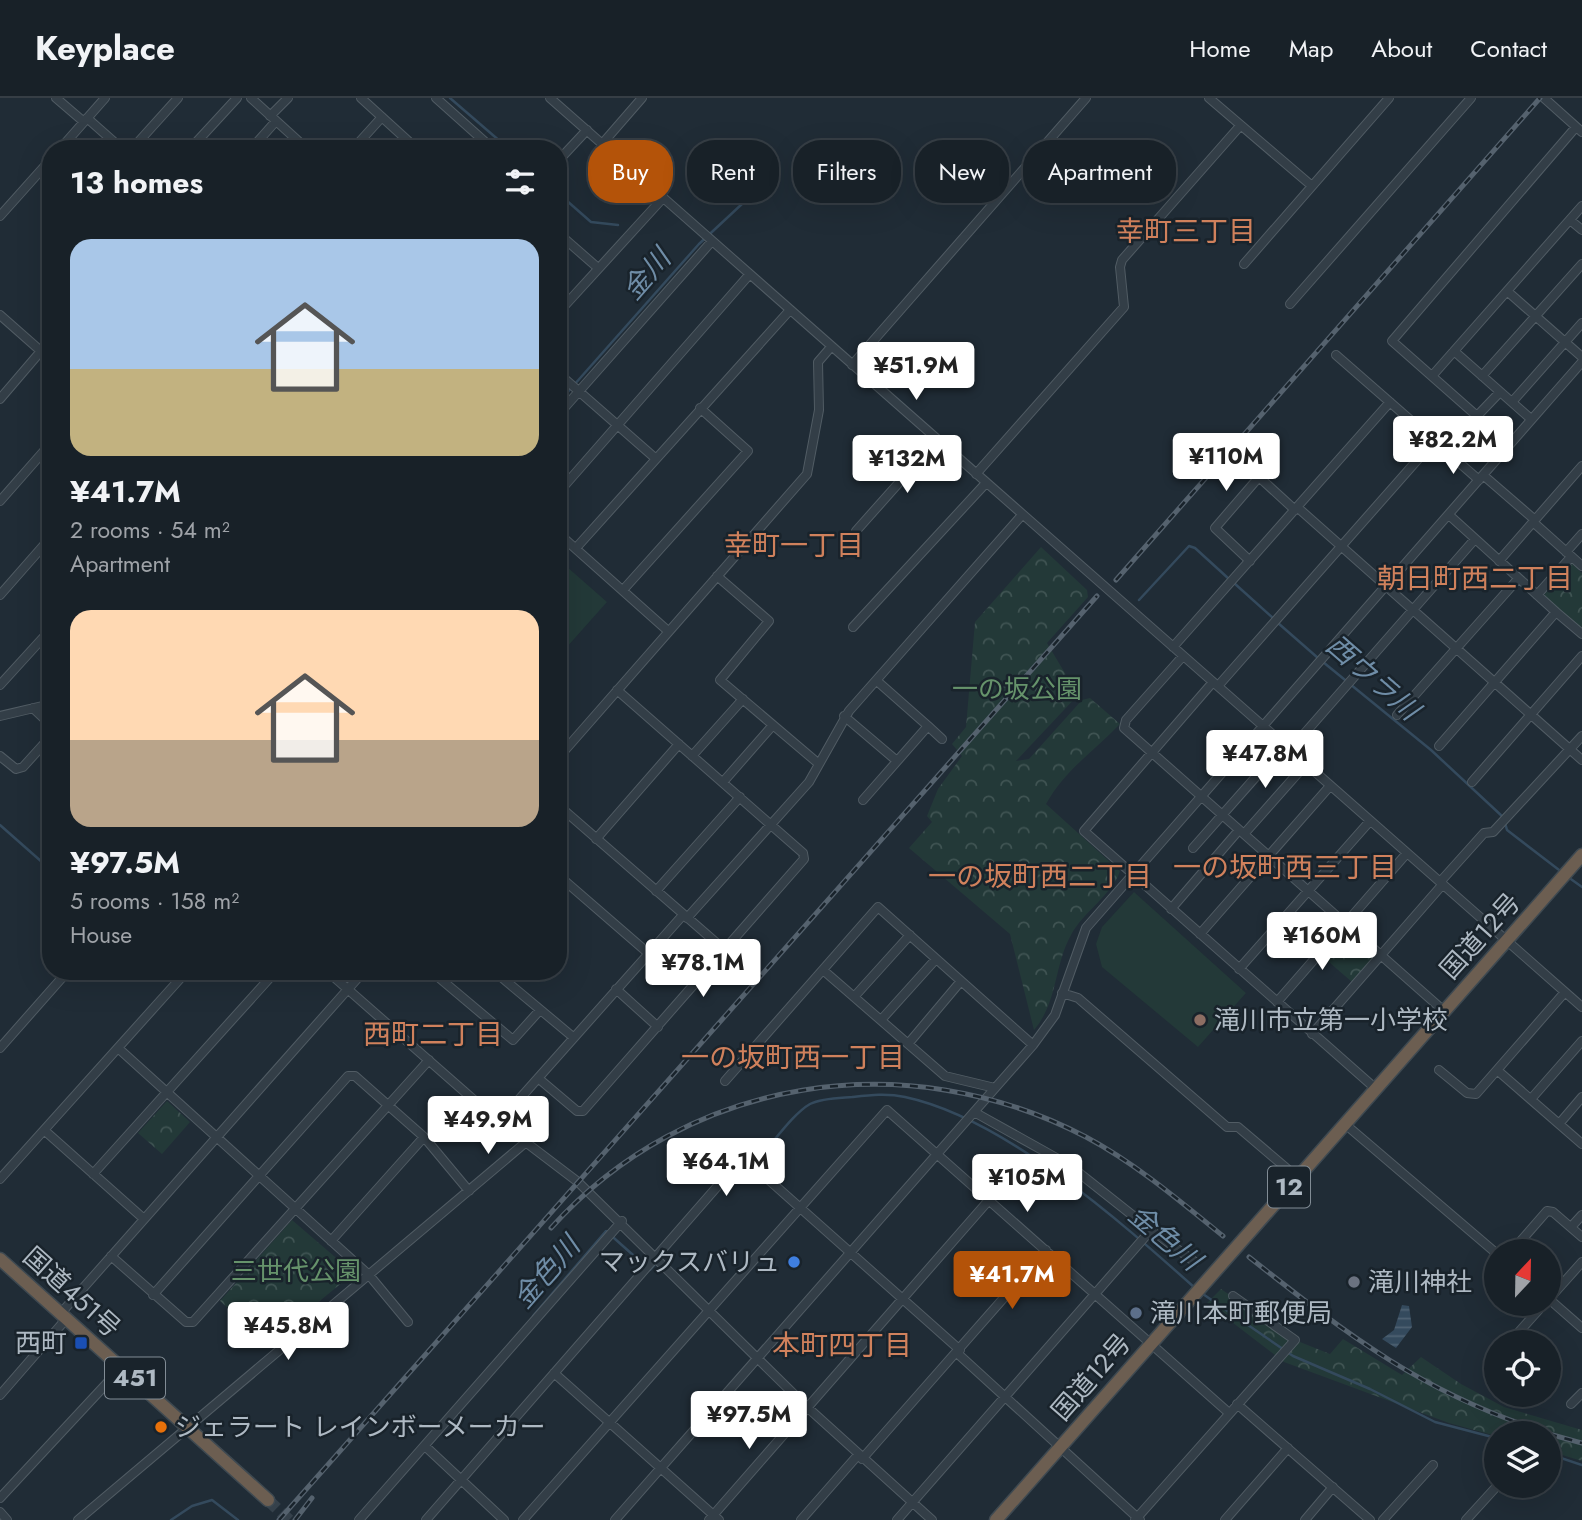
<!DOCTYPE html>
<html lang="en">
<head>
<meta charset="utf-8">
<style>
  body { margin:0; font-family:Jost,"Noto Sans JP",sans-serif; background:#252e34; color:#f1f3f6; height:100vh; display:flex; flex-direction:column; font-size:26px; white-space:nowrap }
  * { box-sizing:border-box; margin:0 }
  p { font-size:23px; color:#9fa3a8 }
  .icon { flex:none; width:38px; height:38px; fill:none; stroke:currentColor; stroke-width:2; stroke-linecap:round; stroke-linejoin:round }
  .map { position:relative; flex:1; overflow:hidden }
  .panel { position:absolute; left:42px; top:42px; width:525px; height:840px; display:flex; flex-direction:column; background:#182128; border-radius:28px; box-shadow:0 7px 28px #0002,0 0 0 2px #363e45 }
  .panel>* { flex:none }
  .hud { position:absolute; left:588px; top:42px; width:665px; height:63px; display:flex; gap:14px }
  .needle { width:46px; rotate:22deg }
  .fabs { position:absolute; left:1484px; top:1141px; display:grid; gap:14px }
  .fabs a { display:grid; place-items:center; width:77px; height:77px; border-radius:50%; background:#182128; box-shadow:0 7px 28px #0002,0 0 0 2px #363e45; font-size:35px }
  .price { position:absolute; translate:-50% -60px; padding:0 16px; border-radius:7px; background:#fff; color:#222; font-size:23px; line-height:46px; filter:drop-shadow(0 2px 4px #0008) }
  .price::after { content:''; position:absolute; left:50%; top:42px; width:21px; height:16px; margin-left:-10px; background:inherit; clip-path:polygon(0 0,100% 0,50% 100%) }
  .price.selected { background:#b45309; color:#fff }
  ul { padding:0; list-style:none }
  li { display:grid; align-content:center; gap:14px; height:371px; padding:0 28px }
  li span { display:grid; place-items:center; height:217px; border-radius:21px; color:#555 }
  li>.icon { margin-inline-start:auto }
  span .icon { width:126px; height:126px; fill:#fffc; stroke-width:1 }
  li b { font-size:30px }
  h2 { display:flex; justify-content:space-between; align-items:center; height:84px; padding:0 28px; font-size:30px }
  .tag { padding:0 24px; border-radius:28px; background:#182128; box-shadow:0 7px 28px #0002,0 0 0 2px #363e45; font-size:24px; line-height:63px }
  .tag.selected { background:#b45309; color:#fff }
  header { display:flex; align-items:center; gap:42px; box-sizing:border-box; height:98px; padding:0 35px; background:#182128; border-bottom:2px solid #363e45 }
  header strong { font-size:33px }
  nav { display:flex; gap:38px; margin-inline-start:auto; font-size:24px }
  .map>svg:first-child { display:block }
  .grass { fill:#233938 }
  .forest { fill:url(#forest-crowns) }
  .water { fill:url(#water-rules) }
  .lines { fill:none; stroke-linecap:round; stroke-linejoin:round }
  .stream { stroke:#344a5d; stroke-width:2.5 }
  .highway-tunnel { stroke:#35414b; stroke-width:12; stroke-dasharray:12 6; stroke-linecap:butt }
  .minor-casing { stroke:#515c64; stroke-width:10 }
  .highway-casing { stroke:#3e4951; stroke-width:15 }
  .minor { stroke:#333e47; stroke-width:8 }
  .highway { stroke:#6c5e51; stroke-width:12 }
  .rail-casing { stroke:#55626e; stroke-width:5 }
  .rail { stroke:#19232b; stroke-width:2.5; stroke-dasharray:8; stroke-linecap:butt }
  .education-dot { fill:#8d6e63; stroke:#19232b; stroke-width:2.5 }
  .shop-dot { fill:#3f7fe0; stroke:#19232b; stroke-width:2.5 }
  .worship-dot { fill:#6b7280; stroke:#19232b; stroke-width:2.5 }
  .service-dot { fill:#5c6f8a; stroke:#19232b; stroke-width:2.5 }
  .transit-dot { fill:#1a4fb4; stroke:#19232b; stroke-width:2.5 }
  .food-dot { fill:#e8710a; stroke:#19232b; stroke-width:2.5 }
  .labels { text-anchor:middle; stroke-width:5; stroke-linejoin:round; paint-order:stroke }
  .shield { fill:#19232b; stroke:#818c95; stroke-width:2 }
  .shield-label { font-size:24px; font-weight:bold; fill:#aeb9c3 }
  .park-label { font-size:26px; fill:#66936b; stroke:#19232b }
  .street-label { font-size:26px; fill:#aeb9c3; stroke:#19232b }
  .poi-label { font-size:26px; fill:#aeb9c3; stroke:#19232b; text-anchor:start }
  .neighbourhood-label { font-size:28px; fill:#d0815c; stroke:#19232b }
  .water-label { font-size:28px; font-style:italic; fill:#6f8da7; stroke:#19232b }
</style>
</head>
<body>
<header>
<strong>Keyplace</strong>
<nav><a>Home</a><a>Map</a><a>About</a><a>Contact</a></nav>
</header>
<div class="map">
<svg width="1582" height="1422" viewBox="0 0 1582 1422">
  <defs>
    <pattern id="forest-crowns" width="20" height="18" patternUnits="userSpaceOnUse" patternTransform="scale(1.75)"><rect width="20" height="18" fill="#233938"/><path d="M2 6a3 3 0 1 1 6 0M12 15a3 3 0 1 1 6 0" fill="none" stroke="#405453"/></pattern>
    <pattern id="water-rules" width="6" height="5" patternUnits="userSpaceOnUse" patternTransform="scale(1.75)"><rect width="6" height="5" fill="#344a5d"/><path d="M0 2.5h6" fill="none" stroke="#4f6273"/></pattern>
  </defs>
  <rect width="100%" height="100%" fill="#202c36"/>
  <path class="grass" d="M558 461 607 504 558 559Z
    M1134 794 1246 895 1198 949 1102 869 1096 846 1102 829Z"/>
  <path class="forest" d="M1041 449 1087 492 1088 499 1047 545 1078 597 1016 663 1029 661 1082 602 1090 600 1120 626C1094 653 1065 672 1046 706L1120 773C1112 797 1083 814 1071 837 1054 867 1058 904 1034 932L1010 836 909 750 932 724 927 718 938 691 962 658 952 646 966 629 975 524Z
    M1572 466 1582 475V534L1543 498Z
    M1344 833 1374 859 1352 884 1322 858Z
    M167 1003 190 1024 162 1056 138 1035Z
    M292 1122 349 1171V1179L267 1246 220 1203Z
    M1221 1191 1295 1242 1330 1256 1343 1241 1402 1277 1421 1259 1461 1286 1504 1309 1582 1332V1363L1549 1353V1335H1496V1338L1449 1325 1284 1264 1207 1205Z"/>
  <path class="water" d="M1402 1207 1409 1208 1412 1229 1396 1250 1382 1241 1394 1232Z"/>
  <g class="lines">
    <path class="stream" d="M450 0 509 51
      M558 95 591 124 618 127
      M558 305 699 146 770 80
      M1234 485 1273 520
      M1139 502 1189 448 1195 450 1229 481
      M1278 525 1318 560
      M1323 564 1431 652 1503 719
      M1505 725 1507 732 1563 775
      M0 727 51 772
      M1568 779 1582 789
      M735 1072 744 1075C765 1058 789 1018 810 1006 822 1000 839 1000 852 999 870 997 887 995 905 999 1004 1020 1120 1123 1195 1190
      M1200 1194 1293 1258 1370 1291 1435 1324 1496 1340
      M533 1218 606 1133 650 1172 656 1165
      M1549 1356 1582 1367
      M171 1422 192 1408 212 1402 238 1422"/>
    <path class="highway-tunnel" d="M268 1402 289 1422"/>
    <g class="minor-casing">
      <path id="minor" d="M56 0 84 24
        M251 0 307 51
        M361 0 417 51
        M436 0 493 51
        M550 0 1582 909
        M1209 0 1312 88
        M1544 0 1582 34
        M270 18 288 0
        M87 20 122 51
        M602 46 642 0
        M60 51 105 0
        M132 51 178 0
        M190 51 237 0
        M251 51 276 23
        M353 51 382 19
        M558 63 587 32
        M0 118 51 61
        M1570 122 1582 132
        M558 135 598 170
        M1244 166 1389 0
        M1507 193 1582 259
        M1290 206 1471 0
        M558 215 663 100
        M0 217 51 262
        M1454 253 1531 321
        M1336 257 1479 382
        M852 267 1086 0
        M558 275 655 360
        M1432 278 1582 108
        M1482 278 1582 166
        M0 301 41 253
        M1512 304 1582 225
        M558 317 712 143
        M1477 318 1500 294
        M1446 353 1477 318 1392 243 1576 29
        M976 376 1124 209 1120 169 1122 162 1240 28
        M1483 377 1535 422
        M558 395 749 177
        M0 403 51 345
        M1297 409 1582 662
        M1533 424 1582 468
        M856 433 937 342
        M558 435 668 533
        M576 450 790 212
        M1566 454 1582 436
        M1250 463 1215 430 1259 379 1295 412
        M1499 463 1582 368
        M717 478 769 523 720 582 819 666
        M623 492 748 353 700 310
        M0 497 51 439
        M1537 497 1571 459
        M1556 514 1582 536
        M853 529 986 385
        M1173 549 1390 304
        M1183 558 1126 622 1124 630 1444 913
        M1213 584 1084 733 1376 991
        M0 587 51 531
        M1218 588 1435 342
        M33 610 51 627
        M1397 617 1518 481
        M0 618 51 606
        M844 618 897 663
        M928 628 942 641
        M1439 648 1556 514 1449 417
        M1290 652 1475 441
        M0 658 16 671 23 669 51 638
        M692 658 743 601
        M558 660 807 376 819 312 818 264 831 249
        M723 684 773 627
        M1472 684 1582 558
        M863 702 928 628 877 583
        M558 707 743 868
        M1244 736 1306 666
        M596 741 679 646
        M1193 750 1284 647
        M558 777 648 855
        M1440 784 1484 735 1493 734 1582 638
        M656 793 740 699
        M1171 811 1239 732
        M687 820 809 684 849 613 1022 417
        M1200 836 1330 688
        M1239 871 1370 723
        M823 872 945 978 995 990
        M327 873 499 1024 578 1084 807 1309 932 1422
        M431 873 513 942 540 912
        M494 873 573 939
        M616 891 658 929
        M1565 894 1497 972 1582 1046
        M1062 895 1078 900 1227 1029H1238L1298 1080
        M854 899 910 837
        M1277 904 1407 755
        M881 922 936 861
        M1312 936 1443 786
        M908 946 961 883
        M0 950 68 873
        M118 950 369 1177 408 1224
        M1439 972 1467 995 1476 996 1497 972
        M538 980 577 1013H583L804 761 803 755 617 592
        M725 983 878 809 1033 947
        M1531 1001 1582 943
        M499 1024 683 817
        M1345 1026 1496 1155
        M1559 1026 1582 999
        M44 1032 144 1121
        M93 1076 276 873
        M0 1081 187 873
        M1571 1129 1582 1117
        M1151 1132 1195 1164
        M331 1143 424 1039
        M1512 1153 1547 1113 1553 1114 1582 1139
        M111 1158 186 1224H193L429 962
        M153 1197 348 978H355L424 1039 469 1093
        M1549 1201 1582 1164
        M1549 1201 1582 1230
        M61 1215 364 873
        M1510 1244 1544 1206
        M957 1255 1140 1422
        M554 1275 719 1422
        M0 1297 67 1220
        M1237 1306 1370 1422
        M1571 1306 1582 1295
        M425 1348 504 1422
        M862 1361 1046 1152
        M0 1400 122 1269
        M0 1414 7 1422
        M78 1422 525 1045
        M359 1422 622 1123
        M426 1422 743 1059 960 1252
        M523 1422 887 1012 1229 1315
        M615 1422 1033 947 1055 917 1086 830 1582 264
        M709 1422 989 1102
        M801 1422 858 1357
        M897 1422 1151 1132 1069 1067 974 1014
        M1135 1422 1295 1242 1233 1198
        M1225 1422 1288 1350
        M1305 1422 1333 1389
        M1383 1422 1433 1367
        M1466 1422 1497 1388"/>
    </g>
    <g class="highway-casing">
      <path id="highway" d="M0 1161 268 1402
        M996 1422 1582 757"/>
    </g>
    <use href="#minor" class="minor"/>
    <use href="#highway" class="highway"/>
    <g class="rail-casing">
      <path id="rail" d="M1116 482 1540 0
        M551 1130C687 978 907 945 1086 1039 1135 1065 1180 1103 1223 1138
        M1249 1159C1349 1238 1424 1296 1548 1335
        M1549 1336 1582 1345
        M279 1422 1097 498
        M295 1422 312 1400"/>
    </g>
    <use href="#rail" class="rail"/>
  </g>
  <circle class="education-dot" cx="1200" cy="922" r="7"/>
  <circle class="shop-dot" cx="794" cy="1164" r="7"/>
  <circle class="worship-dot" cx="1354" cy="1184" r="7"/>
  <circle class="service-dot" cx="1136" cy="1215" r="7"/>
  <rect class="transit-dot" x="74" y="1238" width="14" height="14" rx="3.5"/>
  <circle class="food-dot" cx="161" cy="1329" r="7"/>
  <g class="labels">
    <g class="shield">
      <rect x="1268" y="1068.5" width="42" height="41" rx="5"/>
      <rect x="105" y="1259.5" width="60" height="41" rx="5"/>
    </g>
    <g class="shield-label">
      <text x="1289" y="1097">12</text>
      <text x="135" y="1288">451</text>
    </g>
    <g class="park-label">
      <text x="1017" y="600">一の坂公園</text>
      <text x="296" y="1182">三世代公園</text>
    </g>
    <g class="street-label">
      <text transform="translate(1480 838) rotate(-48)" y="9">国道12号</text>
      <text transform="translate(72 1194) rotate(42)" y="9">国道451号</text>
      <text transform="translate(1091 1279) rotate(-49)" y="9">国道12号</text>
    </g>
    <g class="poi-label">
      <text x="1214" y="931">滝川市立第一小学校</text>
      <text x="780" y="1173" text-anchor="end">マックスバリュ</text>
      <text x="1368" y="1193">滝川神社</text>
      <text x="1150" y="1224">滝川本町郵便局</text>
      <text x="67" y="1254" text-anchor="end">西町</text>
      <text x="175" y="1338">ジェラート レインボーメーカー</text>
    </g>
    <g class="neighbourhood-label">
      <text x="1186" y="143">幸町三丁目</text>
      <text x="794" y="457">幸町一丁目</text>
      <text x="1475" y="490">朝日町西二丁目</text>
      <text x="1285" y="779">一の坂町西三丁目</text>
      <text x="1040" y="788">一の坂町西二丁目</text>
      <text x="433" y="946">西町二丁目</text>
      <text x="793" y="969">一の坂町西一丁目</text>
      <text x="842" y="1257">本町四丁目</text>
    </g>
    <g class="water-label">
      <text transform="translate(646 176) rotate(-49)" y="10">金川</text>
      <text transform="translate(1373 579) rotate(41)" y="10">西ウラ川</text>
      <text transform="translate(1165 1139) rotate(40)" y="10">金色川</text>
      <text transform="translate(546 1174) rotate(-49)" y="10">金色川</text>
    </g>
  </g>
</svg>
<div class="fabs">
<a><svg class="needle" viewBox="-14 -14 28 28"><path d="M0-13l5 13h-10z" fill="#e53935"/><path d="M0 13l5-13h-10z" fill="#9fa3a8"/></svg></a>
<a><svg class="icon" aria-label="locate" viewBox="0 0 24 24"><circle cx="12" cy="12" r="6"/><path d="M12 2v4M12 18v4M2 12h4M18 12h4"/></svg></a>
<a><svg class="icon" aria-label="layers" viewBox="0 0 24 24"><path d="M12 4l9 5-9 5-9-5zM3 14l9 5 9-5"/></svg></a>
</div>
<b class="price" style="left:916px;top:304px">¥51.9M</b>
<b class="price" style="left:1453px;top:378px">¥82.2M</b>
<b class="price" style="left:1226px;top:395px">¥110M</b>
<b class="price" style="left:907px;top:397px">¥132M</b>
<b class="price" style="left:1265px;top:692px">¥47.8M</b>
<b class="price" style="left:1322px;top:874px">¥160M</b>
<b class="price" style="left:703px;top:901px">¥78.1M</b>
<b class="price" style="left:488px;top:1058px">¥49.9M</b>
<b class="price" style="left:726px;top:1100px">¥64.1M</b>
<b class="price" style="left:1027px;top:1116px">¥105M</b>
<b class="price selected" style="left:1012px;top:1213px">¥41.7M</b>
<b class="price" style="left:288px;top:1264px">¥45.8M</b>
<b class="price" style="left:749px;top:1353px">¥97.5M</b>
<div class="hud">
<a class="tag selected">Buy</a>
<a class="tag">Rent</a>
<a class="tag">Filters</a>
<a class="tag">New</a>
<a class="tag">Apartment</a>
</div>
<section class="panel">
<h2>13 homes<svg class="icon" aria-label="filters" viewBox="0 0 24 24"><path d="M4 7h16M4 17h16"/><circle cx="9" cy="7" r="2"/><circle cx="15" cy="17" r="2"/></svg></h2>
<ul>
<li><span style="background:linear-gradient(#a9c7e8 60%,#c2b280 0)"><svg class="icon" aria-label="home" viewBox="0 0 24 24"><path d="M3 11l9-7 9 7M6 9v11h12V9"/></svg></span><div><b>¥41.7M</b><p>2 rooms · 54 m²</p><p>Apartment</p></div></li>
<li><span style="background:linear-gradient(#ffd9b3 60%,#b9a48a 0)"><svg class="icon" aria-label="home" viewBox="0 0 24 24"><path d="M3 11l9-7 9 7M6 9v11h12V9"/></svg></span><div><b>¥97.5M</b><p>5 rooms · 158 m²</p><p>House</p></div></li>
</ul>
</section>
</div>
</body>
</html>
